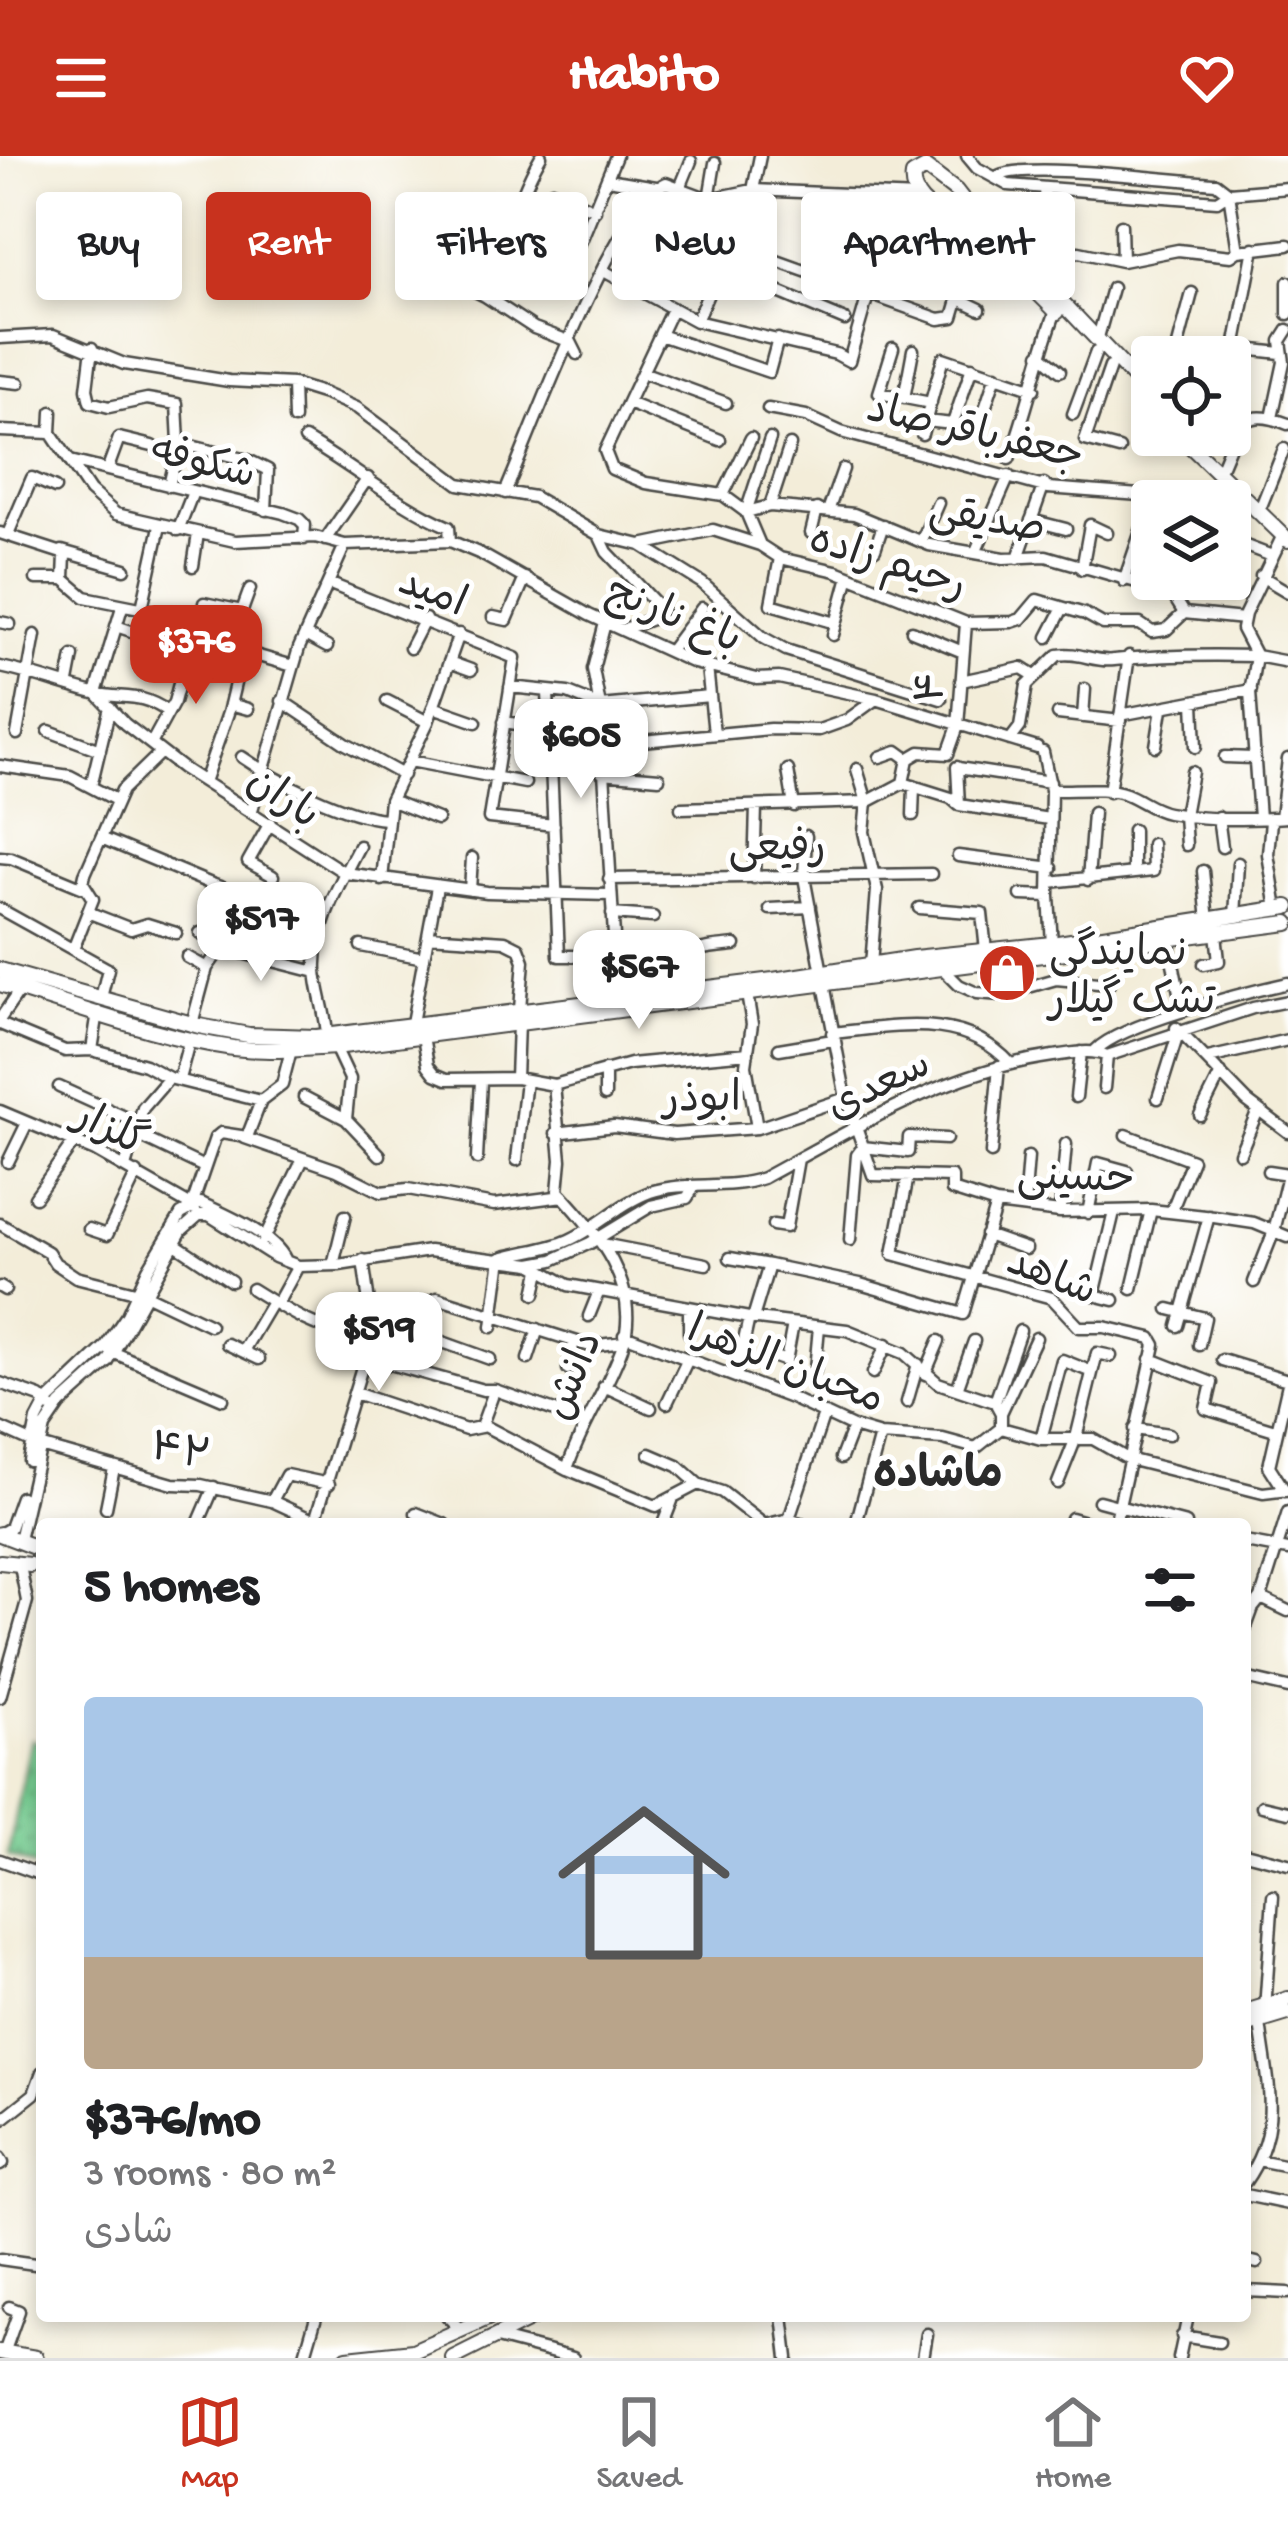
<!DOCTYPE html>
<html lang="en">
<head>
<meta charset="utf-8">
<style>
  body { margin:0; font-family:"Gochi Hand","Playpen Sans Arabic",sans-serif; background:#f2f2f2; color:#202124; height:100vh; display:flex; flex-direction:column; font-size:45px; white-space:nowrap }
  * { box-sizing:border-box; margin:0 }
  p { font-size:39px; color:#757577 }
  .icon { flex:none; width:66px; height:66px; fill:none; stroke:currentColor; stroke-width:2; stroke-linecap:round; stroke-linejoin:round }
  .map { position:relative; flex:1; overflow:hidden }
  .sheet { position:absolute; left:36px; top:1362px; width:1215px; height:804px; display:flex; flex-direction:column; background:#fff; border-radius:12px; box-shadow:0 6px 18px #0003 }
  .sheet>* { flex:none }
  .guide { position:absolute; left:36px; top:36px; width:1218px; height:108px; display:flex; gap:24px }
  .controls { position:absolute; left:1131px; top:180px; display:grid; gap:24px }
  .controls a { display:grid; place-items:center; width:120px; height:120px; border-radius:12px; background:#fff; box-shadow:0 6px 18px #0003; font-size:60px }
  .price { position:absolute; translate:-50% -102px; padding:0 27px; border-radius:24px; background:#fff; color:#222; font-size:39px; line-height:78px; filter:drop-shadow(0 3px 6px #0008) }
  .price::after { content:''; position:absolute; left:50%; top:72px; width:36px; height:27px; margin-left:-18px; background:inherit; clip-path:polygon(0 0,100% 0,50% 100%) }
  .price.active { background:#c8321e; color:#fff }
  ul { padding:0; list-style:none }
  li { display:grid; align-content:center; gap:24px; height:636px; padding:0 48px }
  li span { display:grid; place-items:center; height:372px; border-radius:12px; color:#555 }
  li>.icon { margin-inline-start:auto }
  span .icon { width:216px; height:216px; fill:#fffc; stroke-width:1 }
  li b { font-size:51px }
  h2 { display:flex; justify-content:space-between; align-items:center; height:144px; padding:0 48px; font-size:51px }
  .pill { padding:0 42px; border-radius:12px; background:#fff; box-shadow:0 6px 18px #0003; font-size:42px; line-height:108px }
  .pill.active { background:#c8321e; color:#fff }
  header { display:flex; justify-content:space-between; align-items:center; height:156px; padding:0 48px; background:#c8321e; color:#fff; font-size:54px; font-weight:800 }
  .tabs { display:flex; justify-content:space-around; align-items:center; height:168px; border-top:3px solid #e0e0e0; background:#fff; font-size:33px; color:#757577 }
  .tabs a { display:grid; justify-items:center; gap:6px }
  .tabs .active { color:#c8321e }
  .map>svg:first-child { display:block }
  .park { fill:url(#park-dots); stroke:#507c5e; stroke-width:3 }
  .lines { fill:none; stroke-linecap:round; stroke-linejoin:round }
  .minor-casing { stroke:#494845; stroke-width:15 }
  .major-casing { stroke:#494845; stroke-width:18 }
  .minor { stroke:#fff; stroke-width:10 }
  .major { stroke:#fff; stroke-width:14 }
  .labels { text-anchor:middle; stroke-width:10; stroke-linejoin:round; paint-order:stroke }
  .street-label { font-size:42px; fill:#2b2b2b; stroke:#fff }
  .poi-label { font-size:42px; fill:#2b2b2b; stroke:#fff; text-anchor:start }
  .neighbourhood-label { font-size:45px; font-weight:bold; fill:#2b2b2b; stroke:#fff }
</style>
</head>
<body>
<header><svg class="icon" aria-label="menu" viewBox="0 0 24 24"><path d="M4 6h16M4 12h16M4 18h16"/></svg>Habito<svg class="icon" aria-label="heart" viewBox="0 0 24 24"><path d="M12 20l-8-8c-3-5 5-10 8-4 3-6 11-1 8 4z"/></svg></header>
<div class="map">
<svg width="1288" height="2202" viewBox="0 0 1288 2202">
  <defs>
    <pattern id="park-dots" width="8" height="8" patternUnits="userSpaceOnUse" patternTransform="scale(3)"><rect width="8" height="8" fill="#76cc91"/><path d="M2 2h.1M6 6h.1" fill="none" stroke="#66af7d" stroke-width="1.8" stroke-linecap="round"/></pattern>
  </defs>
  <rect width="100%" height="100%" fill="#fff"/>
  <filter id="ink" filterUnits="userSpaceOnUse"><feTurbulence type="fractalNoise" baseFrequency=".00833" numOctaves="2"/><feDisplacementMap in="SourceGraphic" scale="24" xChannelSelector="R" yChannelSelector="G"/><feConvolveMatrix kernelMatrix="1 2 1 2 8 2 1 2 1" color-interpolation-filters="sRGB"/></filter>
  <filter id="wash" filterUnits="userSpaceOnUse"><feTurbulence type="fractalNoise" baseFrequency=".004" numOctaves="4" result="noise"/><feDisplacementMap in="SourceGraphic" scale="48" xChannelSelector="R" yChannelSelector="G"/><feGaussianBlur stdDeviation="2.7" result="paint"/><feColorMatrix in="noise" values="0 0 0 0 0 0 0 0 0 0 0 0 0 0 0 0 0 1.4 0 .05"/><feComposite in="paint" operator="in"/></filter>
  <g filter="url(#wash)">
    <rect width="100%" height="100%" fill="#f3edd9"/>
    <path class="park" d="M31 1583 42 1588V1713L8 1700Z"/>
  </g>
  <g filter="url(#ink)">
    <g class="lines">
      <g class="minor-casing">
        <path id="minor" d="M967 0 977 12 1008 29 1217 45 1229 37 1288 32
          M998 20C1025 5 1176 25 1216 27L1229 37
          M608 23 656 31
          M680 32 691 5
          M753 34 760 0
          M552 35 595 54
          M1044 35 1053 100
          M1229 37 1238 95
          M516 56 581 85 616 0
          M1121 69 1122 105
          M862 71 868 39
          M724 86 939 163 953 161 964 124 981 114 1019 118
          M1254 92 1235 192 1281 197
          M505 97 534 114
          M412 104 485 140 534 172 571 186 577 198
          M684 113 709 43 715 7
          M602 114 696 165 836 198 849 205 868 139
          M1031 114 1053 100 1079 96 1122 105 1178 94 1231 100 1238 95 1288 89
          M1288 126V158
          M776 135 845 164
          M485 140C506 94 515 44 541 0
          M957 142 980 153
          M672 153 605 295 612 313 646 327 723 339 746 356 760 389
          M696 165 717 118 734 38
          M660 179 769 216 778 183
          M0 182 53 179 124 208 229 225 293 228 325 238 357 252 459 328 534 341 599 379 641 389 702 427 764 482 786 494 941 543
          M1097 185 1112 132
          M92 192 87 233 90 246 109 251 147 243 177 248 179 287 248 304 268 314 266 354
          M893 192 879 237 931 247
          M1040 198 1060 215
          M1175 201 1192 137
          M1110 211 1085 284 1119 293
          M642 216 726 247
          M0 225 19 227
          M293 228 294 263
          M904 242 913 194
          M628 247 720 284
          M768 253 806 260 841 276 1048 332 1166 341 1170 345
          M1073 258 1096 196
          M1272 262 1284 206 1281 185 1288 174
          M926 265 979 271 996 219
          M953 267 972 211
          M0 275 51 277 90 335 116 358 235 385 315 381 345 389 450 385 481 398 589 459 694 507 757 523 779 522 876 543 1037 592
          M51 277 52 256
          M922 278 943 202 1034 233
          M305 283C353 311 398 349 449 371L450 385
          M1009 303C1028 254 1037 204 1056 155
          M70 305 283 357 299 363 305 369 304 383
          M1222 309C1238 272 1241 249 1288 268
          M108 312 119 282 152 290
          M169 330 179 287
          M505 337C531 278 614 50 666 27L709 43 753 34 918 41
          M723 339 751 282
          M1262 348 1284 293
          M770 350 790 289
          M828 355 843 313
          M746 356 770 350 854 358 929 389 1004 402 1046 400 1171 436 1184 457
          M746 356 770 283
          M1031 364 1066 373
          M178 374 193 336
          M0 377 65 398 64 423 85 441 170 458 188 495 255 499 293 510
          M811 377 817 353
          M8 378 32 322 55 332
          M599 379 607 396 662 454 654 462 622 474
          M325 384 368 322
          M1230 384 1272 400
          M921 386 938 347
          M641 389 713 374 760 389 780 402 836 415 966 467 1012 466 1021 463 1037 444 1085 458 1103 468H1140L1152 476 1166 474 1184 457 1244 463
          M875 393 883 369
          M62 395 125 413
          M976 395 1009 320
          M780 402 771 448 836 467
          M1018 402 1044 328
          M193 410 198 378
          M1082 413 1090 369 1107 377
          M1261 420 1288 436
          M36 423H64
          M1211 423 1223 429
          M1124 425 1153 340
          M328 427 515 502 489 662 554 669
          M204 447 242 455
          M142 452 160 370
          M493 461 507 464 525 422
          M0 466 10 468
          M605 467 593 513 600 550 617 829
          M116 470 143 479
          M912 475 963 496
          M305 479 327 491
          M833 479 849 420
          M1048 481 1063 452
          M410 492 425 463
          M670 495 702 452
          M227 496 250 433
          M1256 500 1242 473 1245 458 1283 379
          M449 506 471 514
          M0 511C32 517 62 529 94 537 124 544 138 535 167 555
          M707 511 714 577
          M961 525 1022 512 1035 520
          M68 526 73 500
          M510 531 568 537 600 550 710 540
          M548 536 559 800H615
          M96 537 125 568 182 612 345 717 487 736 610 739
          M96 537 122 451
          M282 545 346 588 403 619
          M387 545 428 566
          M1194 546 1196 591
          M230 548 248 553
          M433 551 476 566
          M1058 558 1121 565
          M1120 559 1251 534
          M1083 561 1085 533
          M504 566 549 573
          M49 575 100 594
          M17 578 35 479
          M1010 584 1020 571 1027 529 1058 499C1079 495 1095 507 1114 504 1160 499 1209 499 1256 500
          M151 588 174 546 188 495
          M600 589 770 573 819 574 847 564 876 543
          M1156 590 1162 553
          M1043 596 1051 634 1049 740 1052 788
          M948 598 958 570 966 467
          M242 601C277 625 344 660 386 663
          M880 601 897 595 908 603
          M1225 601 1253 602
          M410 605 525 627
          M0 610 70 620 116 644
          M957 611 959 649
          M958 612 1050 626
          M857 613 867 646 864 676 877 734 871 809
          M788 614 794 650
          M602 617 659 622
          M204 626 228 557 242 498
          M903 627 951 642 959 649 1049 663
          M91 630 110 551
          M1051 634C1074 635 1104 630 1126 638 1141 644 1152 654 1168 657 1206 664 1251 664 1288 661
          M1109 636 1129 500
          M390 644 437 663
          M681 652 867 646 903 627 908 603 920 596 948 598
          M252 654 299 492 345 389
          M913 659 914 630
          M1218 661 1222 691
          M1281 661 1288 603
          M1259 662 1250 536 1256 500 1288 506
          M1271 665 1268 698 1277 753
          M270 667 248 706 273 720
          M1133 674V717
          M806 680 804 721 822 817
          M101 682 209 727 323 768
          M1186 689 1184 659 1192 616
          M958 700 1052 712
          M0 701 11 702 86 733
          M1203 715 1208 765
          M754 722 756 650
          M609 723 931 718
          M382 724 390 644 428 566 459 478
          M1088 724 1093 657
          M1050 726 1153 715 1152 688
          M470 734 472 702
          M1021 739 1049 740
          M919 752 982 757 986 795
          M0 753 108 813 101 842
          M770 753 810 751
          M90 757 131 773 147 768 176 777
          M612 758 653 761
          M1235 761 1238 707
          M200 777 219 791 316 816
          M428 780 505 785 519 792 524 805 520 853
          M1168 784 1183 855
          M361 790 424 802
          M74 791 93 743 83 727 85 718 122 634 161 596
          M187 801 207 812
          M1204 808 1219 805 1216 777
          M943 813 959 829 977 837 1001 839 1056 823 1109 828
          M824 828 846 942 873 1019 952 1021V1034L996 1048 1060 1056 1151 1054 1214 1061 1254 1067 1288 1081
          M655 837C670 795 694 793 735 789
          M747 838 752 868 746 909 757 972
          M0 863 20 834
          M412 867 437 731
          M0 868 65 895 92 894 145 909 169 922
          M192 868 207 812 255 744
          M1176 872 1247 945 1288 976
          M832 877C895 871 963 855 1011 908
          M327 879C326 857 317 835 316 814 314 770 340 727 359 690
          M423 880 428 909 435 918 447 923 516 922 554 929 630 908 748 897
          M335 891 350 923 346 963 380 999
          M779 893 833 884
          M92 894 98 856
          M1096 894C1120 868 1248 836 1288 827
          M1208 902 1288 884
          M516 922 518 867
          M179 923 190 882
          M554 929 561 1004 558 1035C597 1076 643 1131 622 1192 607 1234 581 1270 567 1313L656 1350 698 1328
          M59 931 138 967
          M1104 932 1107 900
          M605 939V914
          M304 941 346 963
          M1076 941 1081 896
          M1158 942 1179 875
          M0 955 95 995 195 1052
          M1200 959 1221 917
          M556 977 614 970 674 978 757 972 846 942
          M135 978 204 1011
          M1126 979 1192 1004 1171 1056
          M245 982 337 1014 381 1036 408 1033 494 1049 563 1040
          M991 997 999 910
          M1240 997 1258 954
          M477 1003 481 924
          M517 1004 526 924
          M8 1006 27 967
          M125 1011 143 952 169 922 261 945
          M1268 1015 1288 1018
          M908 1020 893 1098 1052 1142 1079 1171H1104L1151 1182 1155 1189 1115 1368
          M35 1041 74 986
          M192 1049 215 982 221 977 247 981 261 945 282 929 291 894
          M1024 1051 1028 1001
          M1060 1056 1066 988
          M1114 1056 1094 1139 1114 1144
          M1088 1057 1098 1007 1127 1015
          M0 1068 48 1096 55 1107 76 1121 147 1139 210 1169
          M773 1069 786 1071 798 1003
          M89 1073 107 1079 137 1017
          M986 1079 1026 1093
          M264 1083 303 1003
          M169 1084 231 1125
          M850 1084 857 999 863 991 908 996 909 981 946 983
          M602 1088 706 1108
          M504 1101C525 1095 550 1093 569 1084 598 1071 620 1047 650 1036 687 1024 726 1035 763 1022 857 971 945 915 1053 900 1071 898 1090 892 1107 900L1253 852 1288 845
          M730 1102 769 1109
          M531 1108 568 1129 749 1162 847 1174 904 1197 938 1227 995 1246 1001 1257V1272
          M333 1109 345 1060
          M1254 1126 1274 1075 1288 1019
          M0 1131 5 1134
          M252 1133C343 1190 344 1184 437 1142L590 1190 624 1186
          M1132 1133 1151 1054
          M535 1138 540 1114
          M277 1148 298 1110
          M689 1151V1177
          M1169 1153 1205 1162 1199 1189
          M589 1160 599 1135
          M753 1162 769 1109 860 1128 963 1158 996 1048
          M387 1166 490 1203
          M1178 1170 1209 1060
          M492 1171 501 1102
          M624 1179 791 1242 853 1271 880 1279 943 1283 976 1292 1001 1272 1041 1283H1093L1128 1303 1263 1337 1288 1334
          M227 1188 259 1203
          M110 1195 223 1243
          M243 1195 272 1146
          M769 1199 786 1205 793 1168
          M365 1201 483 1234H495L586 1266
          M528 1203 538 1173
          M1151 1203 1212 1227 1206 1253 1275 1274
          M1222 1204 1288 1224
          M568 1213 574 1185
          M815 1214 819 1171
          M873 1217 887 1188
          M925 1218 939 1185
          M736 1221 749 1162
          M0 1227 40 1241 50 1251
          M604 1230 651 1252
          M957 1233 974 1185
          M355 1237 466 1274 485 1270 567 1313
          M907 1246 918 1208
          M995 1246 1020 1175
          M667 1247 688 1203
          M1001 1257 1036 1182
          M481 1271 492 1241
          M0 1272 40 1290 173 1328 201 1329 272 1345 315 1365
          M1135 1273 1169 1278
          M1041 1283 1062 1204 1092 1216
          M650 1298 678 1310 698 1328 722 1336 763 1368
          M841 1302 853 1271
          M29 1305 37 1264 46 1247 105 1191 127 1159 148 1113 181 1058 201 1047C226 1059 273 1078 285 1103
          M1058 1327 1076 1282 1097 1197 1111 1200
          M1285 1335 1269 1310 1288 1228
          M272 1345 286 1319 329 1328
          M1099 1345 1186 1368
          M106 1352 114 1312
          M416 1357 444 1368
          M1071 1362 1092 1368
          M789 1363 824 1258
          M198 1368 214 1331
          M314 1368 373 1175 363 1104
          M663 1368 672 1345
          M768 1368 789 1363 803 1368
          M856 1368 880 1279
          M0 1378 10 1372 21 1341
          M19 1384 45 1271 60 1249 108 1206 182 1074 199 1059H209L275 1101 298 1110 339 1109 429 1095 531 1108 553 1104 590 1087 651 1050 687 1042 694 1031
          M1245 1386 1288 1394
          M1261 1442 1288 1455
          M1245 1474 1253 1452 1261 1442 1288 1356
          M1245 1522 1288 1532
          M0 1541 27 1445 20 1410
          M1262 1650 1288 1656
          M1245 1697 1288 1708
          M0 1704 42 1719
          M1265 1853 1273 1740
          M0 1965 34 1938 42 1916
          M0 2002 3 2007 0 2009
          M1258 2004 1288 2010
          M1245 2026C1284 1970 1267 1928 1260 1866
          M1245 2039 1288 2048
          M0 2103 42 2109
          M1245 2104 1257 2107
          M1245 2135 1288 2137
          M447 2160 461 2174
          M783 2160 788 2202
          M1182 2180 1219 2186
          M497 2182 573 2202
          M4 2197 19 2155 9 2151
          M304 2202 316 2161
          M923 2202 927 2178
          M1179 2202 1188 2160"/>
      </g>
      <g class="major-casing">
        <path id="major" d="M926 12 956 35 973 57 969 69H955C937 57 909 44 913 19Z
          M968 47 1152 241
          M963 72 1000 99 1057 156
          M1179 279 1288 384
          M0 814 199 870 249 879 316 881 773 824 914 802 1052 788 1288 751
          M0 828C76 850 155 881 233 892 267 896 302 893 335 891L1288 767
          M0 1378 42 1394
          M0 1406 30 1409
          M1245 1856 1288 1843
          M1245 1870 1288 1857
          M0 2196 36 2202
          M347 2202 413 2195 492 2160
          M453 2202 537 2160"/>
      </g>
      <use href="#minor" class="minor"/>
      <use href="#major" class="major"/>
    </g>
  </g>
  <defs>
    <g id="shop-disc" transform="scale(3)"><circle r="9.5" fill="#c8321e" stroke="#fff"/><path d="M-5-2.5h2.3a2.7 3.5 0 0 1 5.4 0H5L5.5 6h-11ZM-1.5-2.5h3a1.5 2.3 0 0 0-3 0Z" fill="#fff"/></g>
  </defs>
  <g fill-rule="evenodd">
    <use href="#shop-disc" x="1007" y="817"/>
  </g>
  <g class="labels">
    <g class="street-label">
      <text transform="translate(976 273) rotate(13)" y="15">جعفرباقر صاد</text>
      <text transform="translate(204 303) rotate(15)" y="15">شکوفه</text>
      <text transform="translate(988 360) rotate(10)" y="15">صدیقی</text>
      <text transform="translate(889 403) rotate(18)" y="15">رحیم زاده</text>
      <text transform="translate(434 433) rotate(22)" y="15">امید</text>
      <text transform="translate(675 456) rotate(22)" y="15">باغ نارنج</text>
      <text transform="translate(928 531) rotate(-86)" y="15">۴</text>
      <text transform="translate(285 639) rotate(34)" y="15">باران</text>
      <text transform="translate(777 688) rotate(-1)" y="15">رفیعی</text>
      <text transform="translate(877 926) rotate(-26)" y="15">سعدی</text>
      <text transform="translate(702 939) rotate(-1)" y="15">ابوذر</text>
      <text transform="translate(112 970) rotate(26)" y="15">گلزار</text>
      <text transform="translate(1076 1018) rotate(2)" y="15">حسینی</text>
      <text transform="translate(1053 1117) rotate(22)" y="15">شاهد</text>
      <text transform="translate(787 1205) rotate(21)" y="15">محبان الزهرا</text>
      <text transform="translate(570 1218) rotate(-68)" y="15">دانش</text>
      <text transform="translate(181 1292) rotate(11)" y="15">۴۲</text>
    </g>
    <g class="poi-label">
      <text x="1049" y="808">نمایندگی<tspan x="1049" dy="48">تشک گیلار</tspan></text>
    </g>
    <g class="neighbourhood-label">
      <text x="938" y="1330">ماشاده</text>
    </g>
  </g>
</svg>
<div class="controls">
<a><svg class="icon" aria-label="locate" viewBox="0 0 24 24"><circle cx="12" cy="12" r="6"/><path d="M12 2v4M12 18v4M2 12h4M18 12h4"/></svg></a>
<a><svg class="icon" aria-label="layers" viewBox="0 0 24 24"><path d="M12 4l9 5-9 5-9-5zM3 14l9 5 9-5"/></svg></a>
</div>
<b class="price active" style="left:196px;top:551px">$376</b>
<b class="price" style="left:581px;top:645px">$605</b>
<b class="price" style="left:261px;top:828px">$517</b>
<b class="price" style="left:639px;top:876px">$567</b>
<b class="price" style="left:379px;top:1238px">$519</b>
<div class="guide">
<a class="pill">Buy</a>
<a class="pill active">Rent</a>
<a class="pill">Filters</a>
<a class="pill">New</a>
<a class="pill">Apartment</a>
</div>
<section class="sheet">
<h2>5 homes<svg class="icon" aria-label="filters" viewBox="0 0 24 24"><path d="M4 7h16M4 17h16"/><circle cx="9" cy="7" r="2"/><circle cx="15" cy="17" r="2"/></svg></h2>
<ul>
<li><span style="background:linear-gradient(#a9c7e8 70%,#b9a48a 0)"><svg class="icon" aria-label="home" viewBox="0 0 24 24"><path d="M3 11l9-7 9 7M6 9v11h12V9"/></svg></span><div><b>$376/mo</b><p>3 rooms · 80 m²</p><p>شادی</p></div></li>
</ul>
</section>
</div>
<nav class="tabs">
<a class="active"><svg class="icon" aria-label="map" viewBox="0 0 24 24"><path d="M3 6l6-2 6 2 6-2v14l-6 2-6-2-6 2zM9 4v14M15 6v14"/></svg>Map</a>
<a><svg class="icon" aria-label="saved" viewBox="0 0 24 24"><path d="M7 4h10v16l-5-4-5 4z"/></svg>Saved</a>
<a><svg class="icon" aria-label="home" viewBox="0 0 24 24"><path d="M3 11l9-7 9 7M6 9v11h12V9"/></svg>Home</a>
</nav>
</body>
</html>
